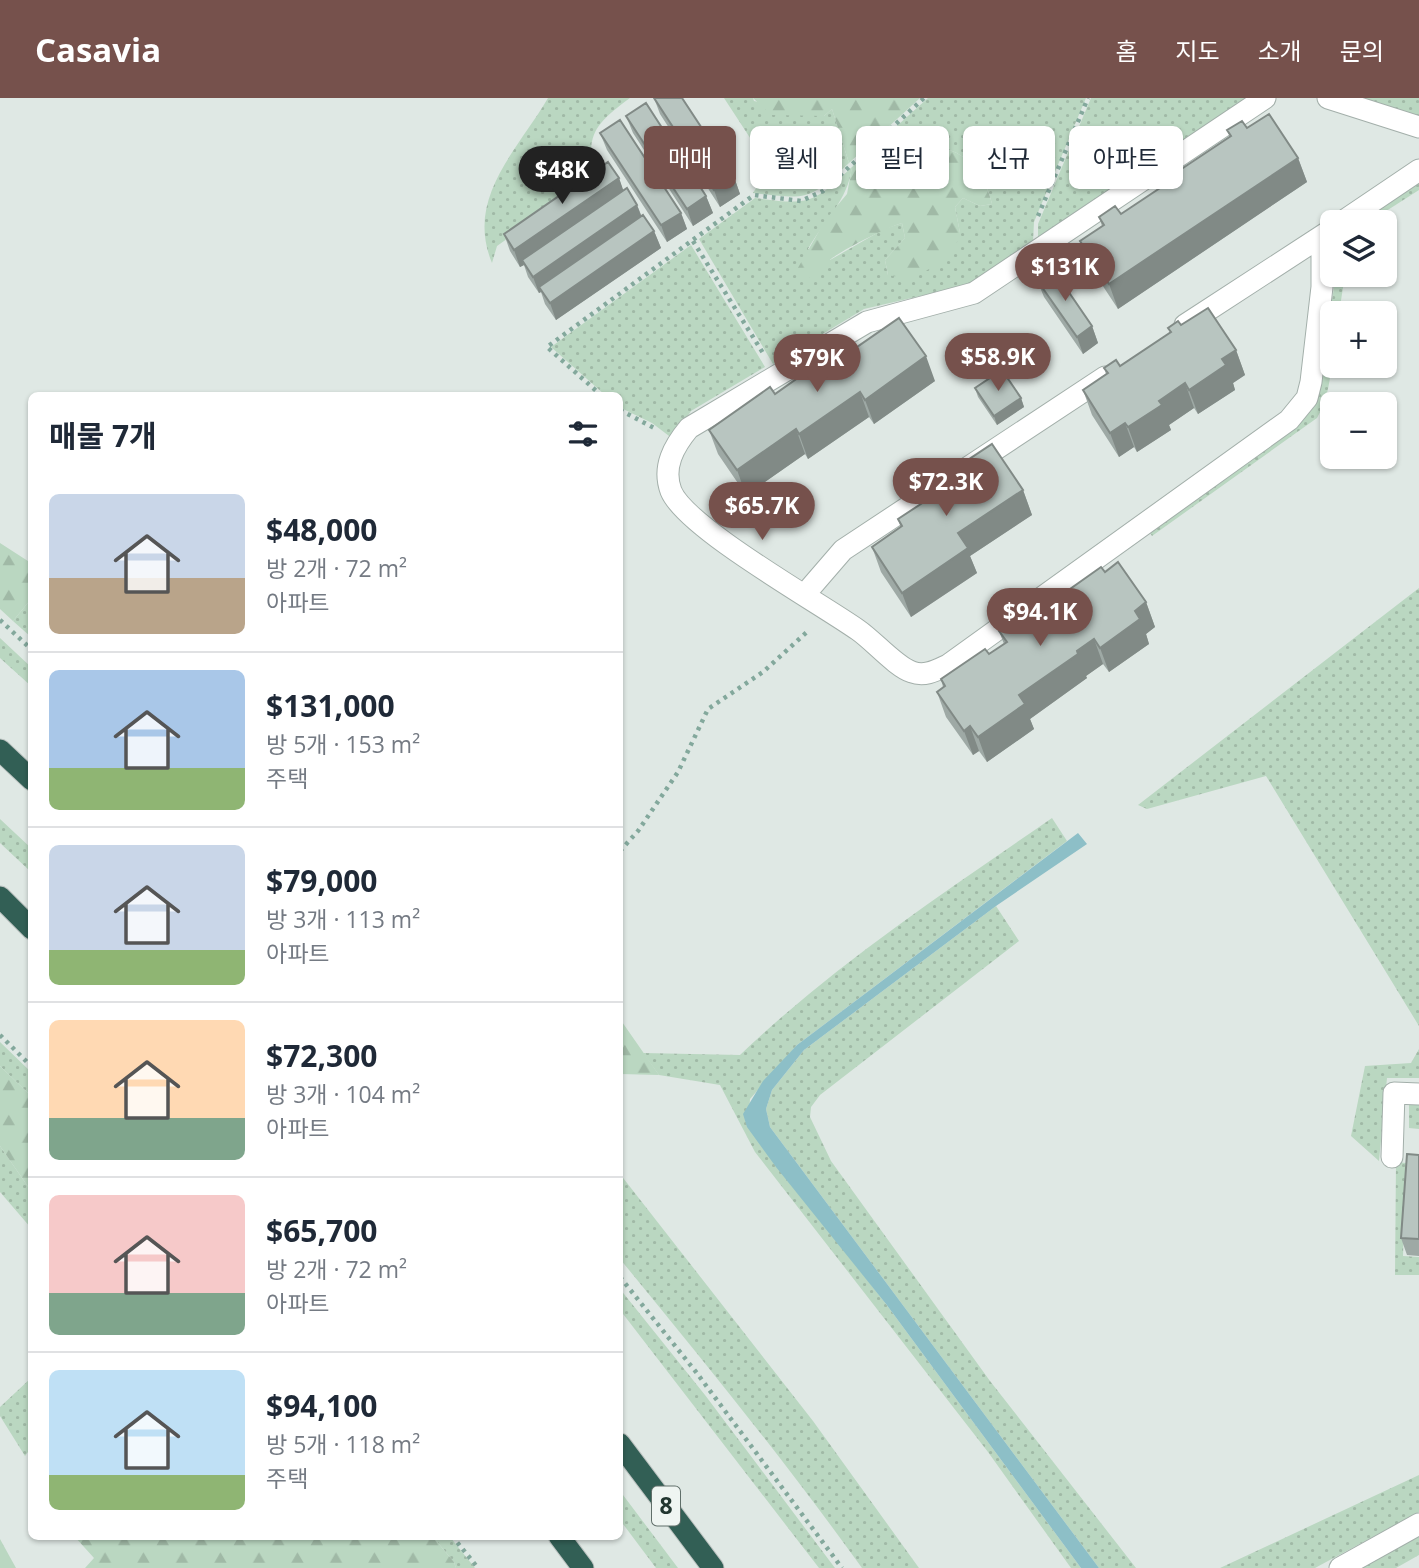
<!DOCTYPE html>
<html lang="ko">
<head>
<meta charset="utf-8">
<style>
  body { margin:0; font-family:"Open Sans","Noto Sans KR",sans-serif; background:#f6f6f7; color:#1f2937; height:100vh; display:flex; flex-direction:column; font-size:26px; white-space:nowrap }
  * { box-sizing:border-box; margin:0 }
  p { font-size:23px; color:#747a83 }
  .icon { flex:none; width:38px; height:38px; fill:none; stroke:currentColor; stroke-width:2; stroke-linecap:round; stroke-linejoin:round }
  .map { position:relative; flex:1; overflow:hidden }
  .sheet { position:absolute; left:28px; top:294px; width:595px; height:1148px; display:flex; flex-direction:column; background:#fff; border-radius:10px; box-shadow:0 2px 5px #0004 }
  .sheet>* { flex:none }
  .banner { position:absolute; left:644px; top:28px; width:665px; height:63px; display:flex; gap:14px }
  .buttons { position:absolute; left:1320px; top:112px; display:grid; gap:14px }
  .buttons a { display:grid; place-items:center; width:77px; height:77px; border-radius:10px; background:#fff; box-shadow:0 2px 5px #0004; font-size:35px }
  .price { position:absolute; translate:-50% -60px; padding:0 16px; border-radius:24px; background:#76514c; color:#fff; font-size:23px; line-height:46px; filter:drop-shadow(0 2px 4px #0008) }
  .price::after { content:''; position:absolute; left:50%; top:42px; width:21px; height:16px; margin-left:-10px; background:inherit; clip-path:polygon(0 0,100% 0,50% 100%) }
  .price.current { background:#222; color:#fff }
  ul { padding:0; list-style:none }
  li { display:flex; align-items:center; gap:21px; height:175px; padding:0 21px }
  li+li { border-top:2px solid #e0e1e3 }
  li span { display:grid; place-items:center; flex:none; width:196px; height:140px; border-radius:10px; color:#555 }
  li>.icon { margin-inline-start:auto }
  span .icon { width:84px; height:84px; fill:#fffc; stroke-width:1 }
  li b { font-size:30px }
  h2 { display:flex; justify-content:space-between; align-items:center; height:84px; padding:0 21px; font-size:30px }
  .pill { padding:0 24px; border-radius:10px; background:#fff; box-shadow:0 2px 5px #0004; font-size:24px; line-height:63px }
  .pill.current { background:#76514c; color:#fff }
  header { display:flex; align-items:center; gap:42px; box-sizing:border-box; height:98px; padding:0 35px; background:#76514c; color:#fff }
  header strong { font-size:33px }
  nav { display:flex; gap:38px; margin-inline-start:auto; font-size:24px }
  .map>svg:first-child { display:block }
  .grass { fill:url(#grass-dots) }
  .forest { fill:url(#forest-firs) }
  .water { fill:#8dbfc7 }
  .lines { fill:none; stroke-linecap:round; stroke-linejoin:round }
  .minor-casing { stroke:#a3afaa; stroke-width:23 }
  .highway-casing { stroke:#bdc3c1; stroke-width:23 }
  .path { stroke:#83a89c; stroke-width:4.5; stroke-dasharray:3.5 5; stroke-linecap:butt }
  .minor { stroke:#fff; stroke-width:21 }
  .highway { stroke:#325f55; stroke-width:21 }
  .wall { fill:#9ea9a5 }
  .shaded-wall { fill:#818a86 }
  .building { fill:#b8c5c0; stroke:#818a86; stroke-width:2 }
  .labels { text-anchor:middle; stroke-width:5; stroke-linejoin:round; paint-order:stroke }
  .shield { fill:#eff5f2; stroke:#606f6a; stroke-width:2 }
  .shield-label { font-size:23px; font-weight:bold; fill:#223630 }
</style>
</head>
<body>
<header>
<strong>Casavia</strong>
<nav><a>홈</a><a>지도</a><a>소개</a><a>문의</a></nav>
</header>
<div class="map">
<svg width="1419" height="1470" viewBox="0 0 1419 1470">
  <defs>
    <pattern id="grass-dots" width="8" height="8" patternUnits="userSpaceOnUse" patternTransform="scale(1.75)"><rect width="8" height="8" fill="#bad7c1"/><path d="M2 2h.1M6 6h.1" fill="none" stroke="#a0b9a6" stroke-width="1.8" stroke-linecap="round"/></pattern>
    <pattern id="forest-firs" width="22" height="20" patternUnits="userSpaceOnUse" patternTransform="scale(1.75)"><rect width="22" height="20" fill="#bad7c1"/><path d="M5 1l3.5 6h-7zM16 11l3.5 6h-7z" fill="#a0b9a6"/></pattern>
  </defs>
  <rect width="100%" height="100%" fill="#dfe8e4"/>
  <path class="grass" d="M548 0H630C597 24 583 38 596 78L497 148 492 165C465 100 517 53 548 0Z
    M724 0H753L754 3 824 18 832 11 849 65C808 104 807 101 753 95L769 69Z
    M928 0H1086L1034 124 1033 144 972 186 864 211 773 266 699 141 755 100C808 107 812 107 852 69 848 102 824 123 808 151L830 162 884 131 902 125 905 140 885 162 888 177 960 135 955 109 963 100 980 108 992 106C986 78 963 46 930 50 920 52 908 59 898 62L879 44Z
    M1091 0H1247L1038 142V126Z
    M1352 0H1419V20Z
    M1419 84V92L1369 124H1357Z
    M691 147 765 269 691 313 673 341 652 325 621 310 620 298 605 297 551 249Z
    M1336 177H1345L1339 215H1332C1332 250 1335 289 1317 320L1152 438 1148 432 1304 320 1315 308Z
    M1419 490V928L1266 678 1147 711 1138 707Z
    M31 501V539L13 523Z
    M0 540 31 569V588L0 560Z
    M1052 720 1067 743 797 947 750 1001 748 1029 886 1206 1081 1470H1071L988 1354 755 1054 720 987 659 977 643 955 740 957C834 867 945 794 1052 720Z
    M0 721 31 750V774L0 745Z
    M996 808 1019 843 820 997 811 1009 810 1019 831 1063 990 1283 1136 1470H1099L770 1029 766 1011 772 992 804 952Z
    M0 944 31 974V998L0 968Z
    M1419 951V980H1387L1379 1063 1351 1038 1365 968 1411 965Z
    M1417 1000H1419V1031L1409 1030V1007Z
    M0 1048 31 1093V1130L0 1094Z
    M1396 1064 1406 1065 1403 1158 1419 1159V1177H1395Z
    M620 1076 813 1323 919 1470H862C785 1363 703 1262 620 1161Z
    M620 1191 705 1297 835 1470H819L620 1212Z
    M31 1280V1350L25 1358 0 1318V1309Z
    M1419 1377V1414L1315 1470H1220Z
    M620 1393 678 1470H656L620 1422Z
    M1419 1435V1457L1396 1470H1355Z
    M433 1439H450L475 1470H456L454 1464Z"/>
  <path class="forest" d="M753 0H920L849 65 832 11 824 18 771 17Z
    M879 44 898 62C908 59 920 52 930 50 963 46 986 78 992 106L980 108 963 100 955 109 960 135 954 153 933 169 910 181 888 177 885 162 905 140 902 125C886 130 844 151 831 161 819 171 825 174 807 181L795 175 826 121 847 96 852 69Z
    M0 445 31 465V501L13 523 0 511Z
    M620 921 659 977 620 976Z
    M0 968 31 998V1093L0 1048Z
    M75 1439H433L454 1464 456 1470H85L94 1460Z
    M0 1441 16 1470H0Z"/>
  <path class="water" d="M1078 735 1087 746 996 808 804 952 772 992 766 1011 770 1029 1099 1470H1081L886 1206 776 1069 747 1029 743 1016 763 983 797 947Z"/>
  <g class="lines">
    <g class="minor-casing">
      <path id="minor" d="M1265 0 974 195 867 224 689 330C674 348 662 369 671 393 686 430 820 505 858 532 874 543 896 569 912 574 925 579 937 572 948 567L1289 322 1307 300 1311 284 1322 189V138
        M1328 0 1419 29
        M1342 124 1419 72
        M1185 227 1331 132
        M805 496 843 452 1105 279
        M1392 1059 1394 995 1419 996
        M1340 1470 1419 1426"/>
    </g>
    <g class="highway-casing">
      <path id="highway" d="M0 652 32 682
        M0 799 32 831
        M620 1346 713 1470
        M559 1438 583 1470"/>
    </g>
    <path class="path" d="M1038 118 1088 0
      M693 143 763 255
      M602 298 547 249 754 97 801 103 823 93 924 0
      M620 312 656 331
      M0 522 32 552
      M620 753 638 733 678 674 708 611 763 574 808 533
      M0 937 32 969
      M620 1179 696 1274 842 1470
      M452 1438 478 1470"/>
    <use href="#minor" class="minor"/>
    <use href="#highway" class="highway"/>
  </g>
  <path class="wall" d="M654 0 734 79 740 96 720 109 660 16Z
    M626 18 706 98 713 115 693 128 633 35Z
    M1247 30 1298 60 1307 84 1118 211 1089 167 1080 143 1102 128 1099 119 1121 116 1164 88 1160 78 1180 72 1230 39 1227 32Z
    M600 35 681 115 687 131 667 144 607 52Z
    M619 80 623 93 637 107 642 119 654 133 661 150 556 222 545 206 541 194 539 195 528 179 524 167 520 169 510 153 504 136Z
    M1037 182 1092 228 1098 245 1083 256 1044 199Z
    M1181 227 1236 252 1245 277 1233 285 1235 292 1198 316 1194 310 1169 327 1171 332 1137 354 1134 349 1119 359 1092 317 1083 292 1106 276 1104 270 1120 268 1170 235 1168 230Z
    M841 260 935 283 874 326 869 319 808 361 805 356 746 397 718 356 709 332Z
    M975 290 1021 300 1024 309 997 327 978 299Z
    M927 389 1023 392 1032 417 970 458 977 475 911 519 881 474 872 449 901 430 898 421 931 399Z
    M1105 474 1146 504 1155 529 1146 536 1149 546 1109 574 1103 566 1086 578 1087 580 1030 621 1034 631 987 664 979 653 973 657 946 619 937 594 943 589 941 581 989 556 1004 546 999 533 1050 512 1065 502 1063 496Z
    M1419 1057V1158L1407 1157 1401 1140Z"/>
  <path class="shaded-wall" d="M1298 60 1307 84 1118 211 1109 186Z
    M734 79 740 96 720 109 714 92Z
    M619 80 625 97 522 162 524 167 520 169 514 152Z
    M706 98 713 115 693 128 687 111Z
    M637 107 643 123 539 189 541 194 539 195 533 179Z
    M681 115 687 131 667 144 661 127Z
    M654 133 661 150 556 222 550 205Z
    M1092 228 1098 245 1083 256 1077 239Z
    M1236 252 1245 277 1233 285 1235 292 1198 316 1189 292 1222 261Z
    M926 258 935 283 874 326 865 302Z
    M1185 285 1194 310 1169 327 1171 332 1137 354 1128 329 1159 303Z
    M860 294 869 319 808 361 799 336Z
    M1021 300 1024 309 997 327 994 318Z
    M1125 325 1134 349 1119 359 1110 335Z
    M796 331 805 356 746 397 737 372Z
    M1023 392 1032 417 970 458 977 475 911 519 902 495 958 435Z
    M1146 504 1155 529 1146 536 1149 546 1109 574 1100 550 1135 513Z
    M1094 541 1103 566 1086 578 1087 580 1030 621 1034 631 987 664 978 639 1019 597Z
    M970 628 979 653 973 657 964 633Z"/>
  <path class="building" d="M654 0H682L734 79 714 92Z
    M646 5 706 98 687 111 626 18Z
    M1269 16 1298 60 1109 186 1080 143 1104 127 1099 119 1115 108 1121 116 1166 86 1160 78 1176 67 1180 72 1231 38 1227 32 1242 23 1247 30Z
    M620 22 681 115 661 127 600 35Z
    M608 64 619 80 514 152 504 136Z
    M627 90 637 107 533 179 522 162Z
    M643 117 654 133 550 205 539 189Z
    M1053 171 1092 228 1077 239 1037 182Z
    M1208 210 1236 252 1222 261 1226 267 1189 292 1185 285 1159 303 1162 307 1128 329 1125 325 1110 335 1083 292 1108 275 1104 270 1116 262 1120 268 1171 234 1168 230 1178 223 1181 227Z
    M899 220 926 258 865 302 860 294 799 336 796 331 737 372 709 332 770 289 775 296 836 253 841 260Z
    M1002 272 1021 300 994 318 975 290Z
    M992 346 1023 392 958 435 968 450 902 495 872 449 902 428 898 421 933 398 927 389Z
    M1118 464 1146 504 1135 513 1140 521 1100 550 1094 541 1077 553 1078 556 1019 597 1025 606 978 639 970 628 964 633 937 594 945 588 941 581 985 551 989 556 1007 544 999 533 1043 502 1050 512 1067 501 1063 496 1101 469 1105 474Z
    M1407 1056 1419 1057V1141L1401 1140Z"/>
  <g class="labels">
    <rect class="shield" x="652" y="1388.5" width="28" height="39" rx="5"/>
    <g class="shield-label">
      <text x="666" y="1416">8</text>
    </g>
  </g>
</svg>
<div class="buttons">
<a><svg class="icon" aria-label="layers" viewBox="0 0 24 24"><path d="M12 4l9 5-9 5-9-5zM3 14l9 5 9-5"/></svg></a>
<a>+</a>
<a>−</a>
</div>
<b class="price current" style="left:562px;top:108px">$48K</b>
<b class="price" style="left:1065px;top:205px">$131K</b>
<b class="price" style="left:998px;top:295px">$58.9K</b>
<b class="price" style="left:817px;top:296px">$79K</b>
<b class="price" style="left:946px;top:420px">$72.3K</b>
<b class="price" style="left:762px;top:444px">$65.7K</b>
<b class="price" style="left:1040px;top:550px">$94.1K</b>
<div class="banner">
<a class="pill current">매매</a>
<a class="pill">월세</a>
<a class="pill">필터</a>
<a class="pill">신규</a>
<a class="pill">아파트</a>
</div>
<section class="sheet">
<h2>매물 7개<svg class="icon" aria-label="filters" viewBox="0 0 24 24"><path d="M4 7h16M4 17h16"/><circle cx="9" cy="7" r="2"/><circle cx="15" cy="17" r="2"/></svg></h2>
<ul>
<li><span style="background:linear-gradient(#c9d6e8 60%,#b9a48a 0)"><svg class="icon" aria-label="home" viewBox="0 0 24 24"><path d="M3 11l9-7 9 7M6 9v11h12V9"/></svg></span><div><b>$48,000</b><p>방 2개 · 72 m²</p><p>아파트</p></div></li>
<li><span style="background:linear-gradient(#a9c7e8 70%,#8fb573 0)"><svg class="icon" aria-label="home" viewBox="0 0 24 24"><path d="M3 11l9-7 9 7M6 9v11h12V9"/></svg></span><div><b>$131,000</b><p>방 5개 · 153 m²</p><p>주택</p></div></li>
<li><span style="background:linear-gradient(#c9d6e8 75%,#8fb573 0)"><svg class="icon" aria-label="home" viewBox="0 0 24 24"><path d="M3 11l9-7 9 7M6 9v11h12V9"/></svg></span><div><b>$79,000</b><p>방 3개 · 113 m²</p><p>아파트</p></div></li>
<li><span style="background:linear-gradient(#ffd9b3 70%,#7fa58c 0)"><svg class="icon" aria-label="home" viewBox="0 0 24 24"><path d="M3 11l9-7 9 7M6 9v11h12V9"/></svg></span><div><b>$72,300</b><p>방 3개 · 104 m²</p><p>아파트</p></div></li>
<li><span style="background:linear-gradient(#f6c9c9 70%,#7fa58c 0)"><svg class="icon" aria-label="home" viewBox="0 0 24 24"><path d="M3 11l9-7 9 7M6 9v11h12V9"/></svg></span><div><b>$65,700</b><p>방 2개 · 72 m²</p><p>아파트</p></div></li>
<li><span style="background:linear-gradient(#bfe0f5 75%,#8fb573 0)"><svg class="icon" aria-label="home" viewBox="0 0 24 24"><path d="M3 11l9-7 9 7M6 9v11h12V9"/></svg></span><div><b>$94,100</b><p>방 5개 · 118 m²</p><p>주택</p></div></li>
</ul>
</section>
</div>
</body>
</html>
